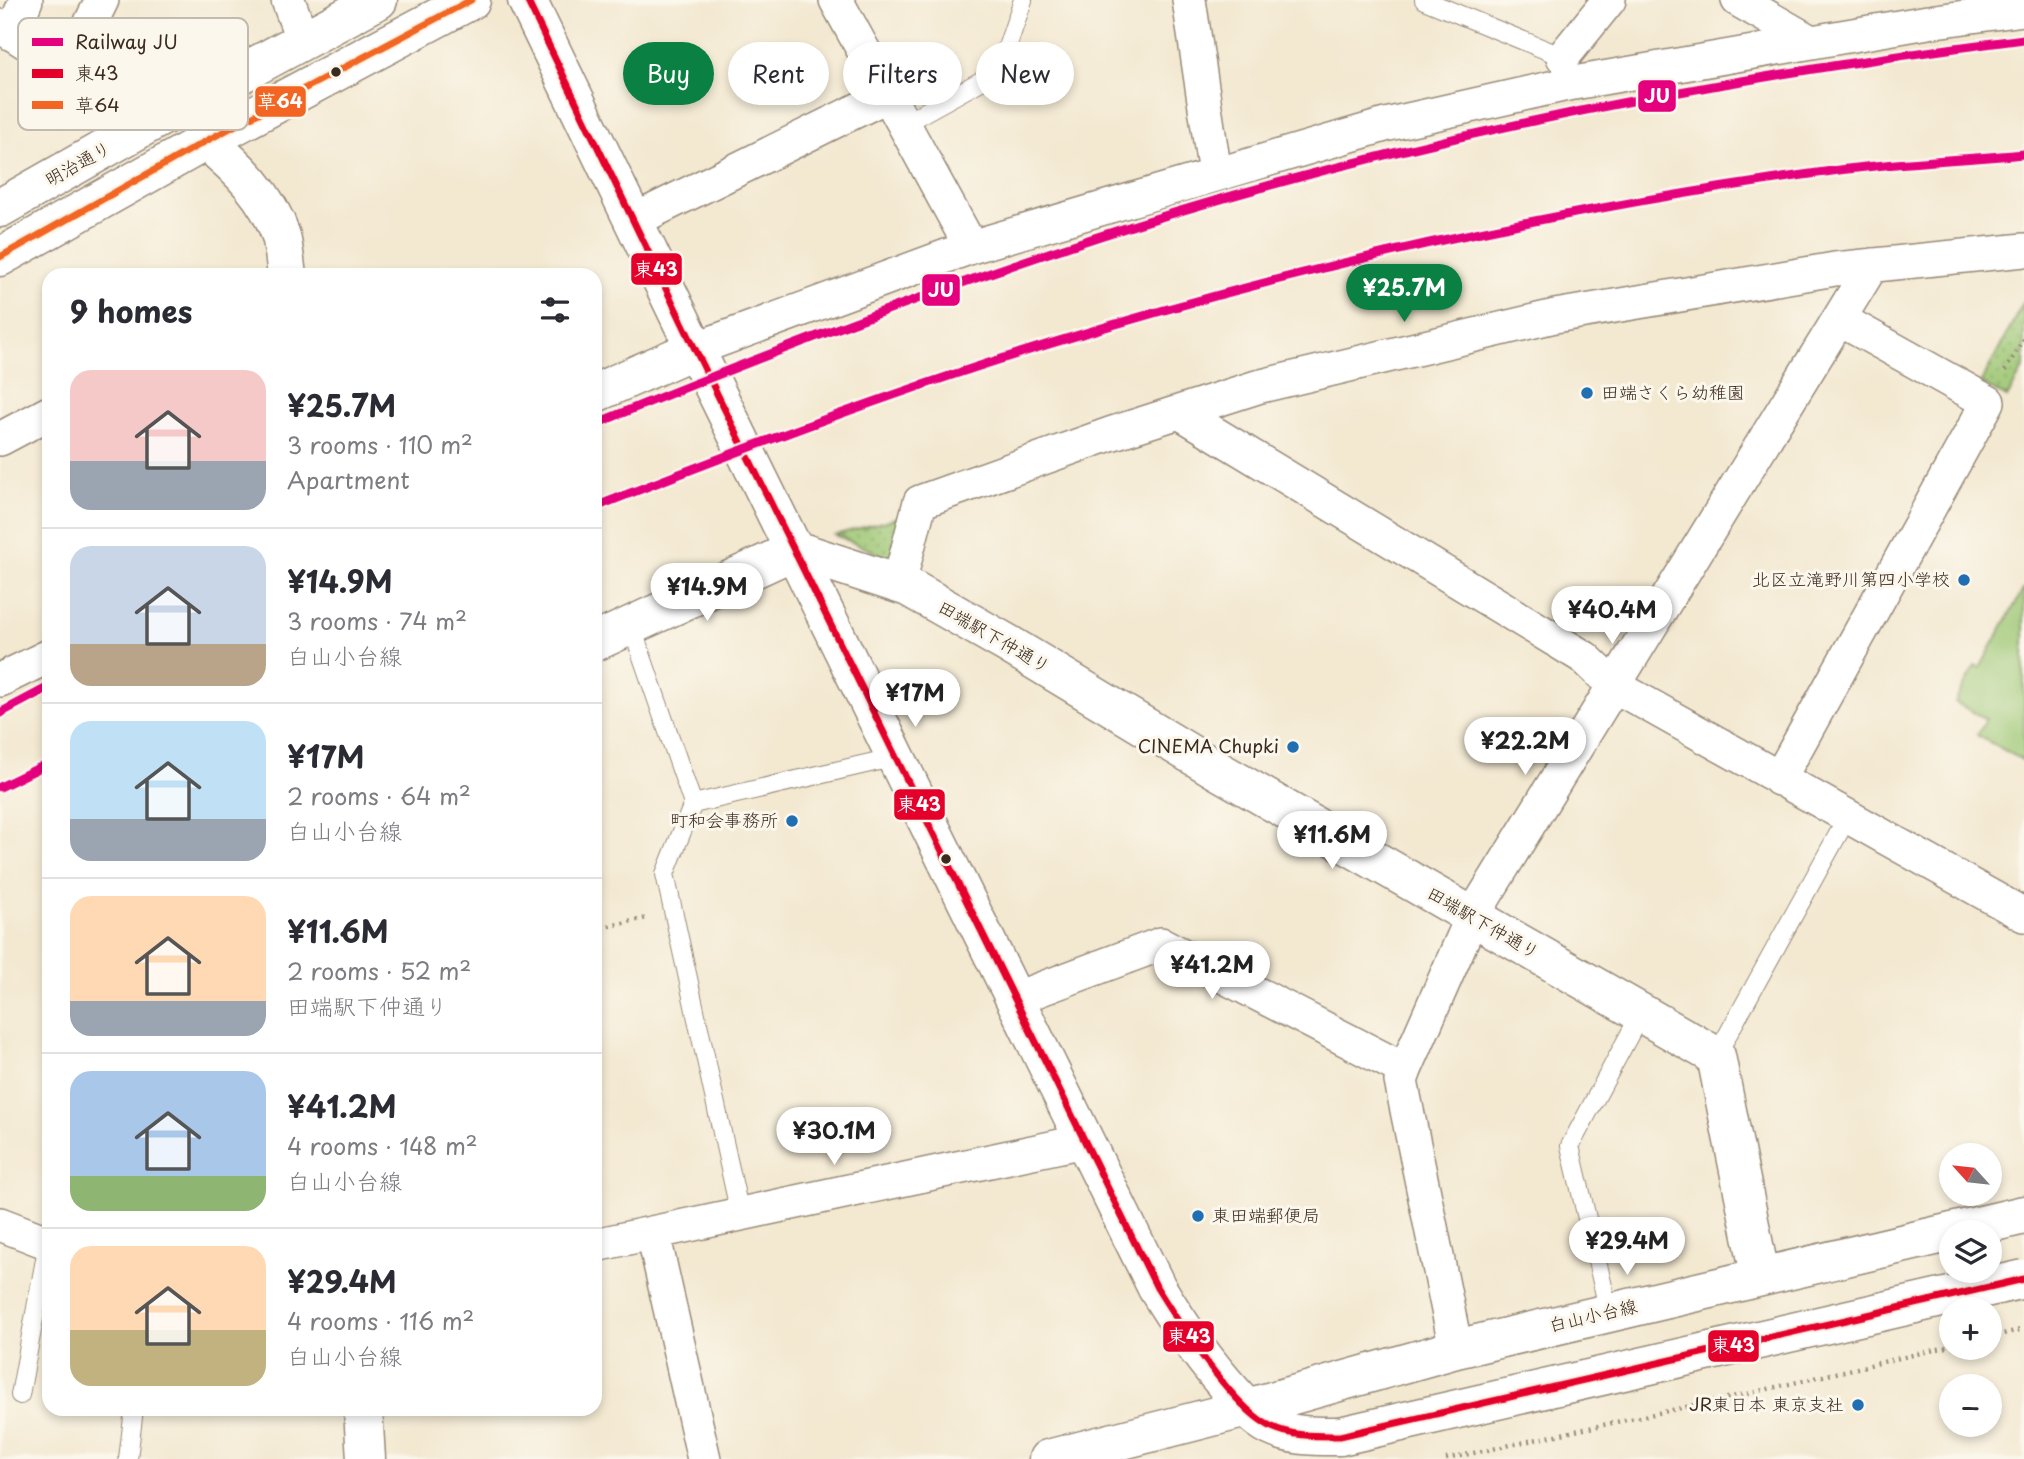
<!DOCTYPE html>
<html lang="en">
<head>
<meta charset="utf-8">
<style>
  body { margin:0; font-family:"Playpen Sans","Klee One",sans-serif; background:#f7f7f7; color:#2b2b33; height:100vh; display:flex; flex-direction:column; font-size:26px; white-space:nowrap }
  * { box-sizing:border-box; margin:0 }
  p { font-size:23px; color:#7c7c81 }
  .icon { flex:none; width:38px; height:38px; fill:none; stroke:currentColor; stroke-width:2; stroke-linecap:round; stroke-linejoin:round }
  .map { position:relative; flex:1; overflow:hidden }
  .drawer { position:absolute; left:42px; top:268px; width:560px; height:1148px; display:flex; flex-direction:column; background:#fff; border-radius:21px; box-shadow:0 4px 10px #0003 }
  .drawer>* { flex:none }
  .top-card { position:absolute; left:623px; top:42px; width:665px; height:63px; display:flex; gap:14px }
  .needle { width:46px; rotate:297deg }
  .controls { position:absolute; left:1939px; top:1143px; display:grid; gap:14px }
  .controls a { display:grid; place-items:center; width:63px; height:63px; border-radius:50%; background:#fff; box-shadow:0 4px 10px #0003; font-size:35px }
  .price { position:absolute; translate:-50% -60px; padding:0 16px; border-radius:24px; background:#fff; color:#222; font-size:23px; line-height:46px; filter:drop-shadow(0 2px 4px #0008) }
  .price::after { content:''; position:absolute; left:50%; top:42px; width:21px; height:16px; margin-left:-10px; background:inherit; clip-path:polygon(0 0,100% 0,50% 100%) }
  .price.current { background:#0b8043; color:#fff }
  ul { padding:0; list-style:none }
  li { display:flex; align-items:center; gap:21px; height:175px; padding:0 28px }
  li+li { border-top:2px solid #e1e1e2 }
  li span { display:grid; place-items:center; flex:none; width:196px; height:140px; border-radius:21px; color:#555 }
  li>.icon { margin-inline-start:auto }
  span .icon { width:84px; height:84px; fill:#fffc; stroke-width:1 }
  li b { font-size:30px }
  h2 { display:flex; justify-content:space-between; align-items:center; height:84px; padding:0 28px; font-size:30px }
  .pill { padding:0 24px; border-radius:32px; background:#fff; box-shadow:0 4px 10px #0003; font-size:24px; line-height:63px }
  .pill.current { background:#0b8043; color:#fff }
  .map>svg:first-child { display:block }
  .green { fill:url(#green-dots); stroke:#6b7848; stroke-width:2 }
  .pitch { fill:#9bc672; stroke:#6b7848; stroke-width:2 }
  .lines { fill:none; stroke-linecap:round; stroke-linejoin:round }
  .lane-casing { stroke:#978977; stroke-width:20 }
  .street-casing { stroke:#978977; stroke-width:36 }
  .secondary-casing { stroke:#978977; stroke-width:41 }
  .primary-casing { stroke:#978977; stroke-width:41 }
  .path { stroke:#978977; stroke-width:4.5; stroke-dasharray:2 5; stroke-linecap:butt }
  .lane { stroke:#fff; stroke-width:18 }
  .street { stroke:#fff; stroke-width:33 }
  .secondary { stroke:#fff; stroke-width:38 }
  .primary { stroke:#fff; stroke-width:38 }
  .secondary-bridge-casing { stroke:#978977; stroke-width:41; stroke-linecap:butt }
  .secondary-bridge { stroke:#fff; stroke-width:38 }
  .bus-1-casing { stroke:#fbf7ec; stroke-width:12 }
  .bus-2-casing { stroke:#fbf7ec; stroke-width:12 }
  .bus-1 { stroke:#e4002b; stroke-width:7 }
  .bus-2 { stroke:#f26522; stroke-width:7 }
  .rail-1-casing { stroke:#fbf7ec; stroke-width:14 }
  .rail-1 { stroke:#e5007d; stroke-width:9 }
  .bus-dot { fill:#3b2a1e; stroke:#fbf7ec; stroke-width:2.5 }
  .poi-dot { fill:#1f6fb2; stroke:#fbf7ec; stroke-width:2.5 }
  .labels { text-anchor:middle; stroke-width:6; stroke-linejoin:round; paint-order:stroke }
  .street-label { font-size:18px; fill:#3b2a1e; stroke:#fbf7ec }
  .poi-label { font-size:18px; fill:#3b2a1e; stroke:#fbf7ec; text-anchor:end }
  .key { fill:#fbf7ec; stroke:#c1baae; stroke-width:2 }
  .key-label { font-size:19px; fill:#3b2a1e }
  .line-badge { stroke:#fbf7ec; stroke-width:2.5 }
  .badge-label { font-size:19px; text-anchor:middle; font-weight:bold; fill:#fff }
</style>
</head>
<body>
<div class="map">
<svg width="2024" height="1459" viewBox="0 0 2024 1459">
  <defs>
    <pattern id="green-dots" width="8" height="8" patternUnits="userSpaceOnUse" patternTransform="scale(1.75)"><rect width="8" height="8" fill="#9bc672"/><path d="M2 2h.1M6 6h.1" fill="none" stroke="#80a15d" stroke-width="1.8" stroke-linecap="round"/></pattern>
  </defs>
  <rect width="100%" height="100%" fill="#fbf7ec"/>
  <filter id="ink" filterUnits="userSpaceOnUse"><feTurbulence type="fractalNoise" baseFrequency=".0143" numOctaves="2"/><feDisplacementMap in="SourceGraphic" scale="14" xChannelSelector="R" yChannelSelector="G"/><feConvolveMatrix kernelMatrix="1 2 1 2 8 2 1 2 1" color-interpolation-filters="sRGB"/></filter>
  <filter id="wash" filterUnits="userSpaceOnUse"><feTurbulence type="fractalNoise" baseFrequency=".00686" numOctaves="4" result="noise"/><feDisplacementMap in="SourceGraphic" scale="28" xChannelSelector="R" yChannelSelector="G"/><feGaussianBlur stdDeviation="1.57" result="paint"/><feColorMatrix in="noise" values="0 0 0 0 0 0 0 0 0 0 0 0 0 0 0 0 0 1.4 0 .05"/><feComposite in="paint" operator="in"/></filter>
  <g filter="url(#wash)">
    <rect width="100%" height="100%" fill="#f3e8d0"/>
    <path class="green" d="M2024 301V367L2007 398 1981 383Z
      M907 515 889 558 835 535Z"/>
    <path class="pitch" d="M2024 588V761L1977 735 1986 719 1955 702 1975 666 1980 668Z"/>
  </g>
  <g filter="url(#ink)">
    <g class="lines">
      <g class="lane-casing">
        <path id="lane" d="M1424 0 1563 57 1564 63
          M903 124 999 71 1023 0
          M631 625 693 804
          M1716 1056 1847 818
          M740 1214 665 874 693 804 896 757
          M1609 1312 1570 1146 1641 1013
          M20 1395 48 1243
          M128 1459 134 1409"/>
      </g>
      <g class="street-casing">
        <path id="street" d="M288 0 303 41
          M836 0 971 247
          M1189 0 1215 174
          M1738 0 1811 42
          M0 26 68 69 157 119
          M12 34 26 0
          M1563 57 1609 0
          M68 69 102 0
          M635 220 888 95
          M695 349 971 247 1385 125 1568 84 1928 22 2024 9
          M1179 412 1585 658 1613 685 2024 915
          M0 439 49 413
          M899 583 920 502 1110 434 1257 387 1555 316 1835 269 2024 250
          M0 680 49 656
          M1779 779 1988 402 1839 319
          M1014 999 1161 944 1405 1070
          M0 1224 49 1243
          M653 1233 704 1459
          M595 1245 1084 1141
          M1456 1349 1401 1081 1405 1070 1472 917 1872 265"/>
      </g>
      <g class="secondary-casing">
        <path id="secondary" d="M527 0 695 349 1157 1288C1180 1326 1204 1361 1234 1394 1244 1405 1256 1419 1270 1426 1292 1437 1317 1436 1340 1436
          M206 141C238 167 268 196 281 236 284 248 285 262 287 275
          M595 393 695 349
          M595 642 795 550 908 587 1008 644 1217 770 1716 1056 1760 1275
          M363 1409 366 1459
          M1048 1459 1247 1408 1456 1349 2024 1215"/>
      </g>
      <g class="primary-casing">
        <path id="primary" d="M0 208 157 119 378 0
          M0 257 206 141 471 0"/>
      </g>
      <path class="path" d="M2005 371 2024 338
        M595 929 647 918
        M1990 1337 2024 1329
        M1446 1459 1755 1392 1951 1346"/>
      <use href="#lane" class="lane"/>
      <use href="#street" class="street"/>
      <use href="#secondary" class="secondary"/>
      <use href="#primary" class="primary"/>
      <g class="secondary-bridge-casing">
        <path id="secondary-bridge" d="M1340 1436 2024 1279"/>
      </g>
      <use href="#secondary-bridge" class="secondary-bridge"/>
      <g class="bus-1-casing">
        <path id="bus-1" d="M527 0 695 349 1157 1288C1180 1325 1232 1407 1270 1426 1292 1437 1317 1436 1340 1436L2024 1279"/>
      </g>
      <g class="bus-2-casing">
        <path id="bus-2" d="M0 257 206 141 471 0"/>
      </g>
      <use href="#bus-1" class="bus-1"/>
      <use href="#bus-2" class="bus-2"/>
      <g class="rail-1-casing">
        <path id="rail-1" d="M595 424C786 346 979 272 1177 212 1454 128 1738 75 2024 39
          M595 507C745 448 895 391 1049 344 1305 265 1567 207 1832 171 1895 162 1960 160 2024 154
          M0 713 49 687
          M0 787 49 763"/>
      </g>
      <use href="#rail-1" class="rail-1"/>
    </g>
  </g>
  <g class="bus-dot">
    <circle cx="336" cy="72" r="6"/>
    <circle cx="946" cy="859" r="6"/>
  </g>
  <g class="poi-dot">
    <circle cx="1587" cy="393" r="7"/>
    <circle cx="1964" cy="580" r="7"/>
    <circle cx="1293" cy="747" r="7"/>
    <circle cx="792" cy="821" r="7"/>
    <circle cx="1198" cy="1216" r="7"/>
    <circle cx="1858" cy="1405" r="7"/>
  </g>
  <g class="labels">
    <g class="street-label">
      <text transform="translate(78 164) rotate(-29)" y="6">明治通り</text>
      <text transform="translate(994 637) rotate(30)" y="6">田端駅下仲通り</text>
      <text transform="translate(1483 923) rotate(30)" y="6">田端駅下仲通り</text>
      <text transform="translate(1593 1316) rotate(-13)" y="6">白山小台線</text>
    </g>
    <g class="poi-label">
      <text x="1601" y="399" text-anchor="start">田端さくら幼稚園</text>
      <text x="1950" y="586">北区立滝野川第四小学校</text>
      <text x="1279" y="753">CINEMA Chupki</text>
      <text x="778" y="827">町和会事務所</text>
      <text x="1212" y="1222" text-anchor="start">東田端郵便局</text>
      <text x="1844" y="1411">JR東日本 東京支社</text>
    </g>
  </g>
  <rect x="18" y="18" width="230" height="112" rx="10" class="key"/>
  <rect x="32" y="38" width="31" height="8" fill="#e5007d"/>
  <rect x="32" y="69" width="31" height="9" fill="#e4002b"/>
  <rect x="32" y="101" width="31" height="8" fill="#f26522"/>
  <g class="key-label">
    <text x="75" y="49">Railway JU</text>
    <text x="75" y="80">東43</text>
    <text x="75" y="112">草64</text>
  </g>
  <g class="line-badge">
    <rect x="1637" y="79" width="40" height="34" rx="7" fill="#e5007d"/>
    <rect x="254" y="85" width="53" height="33" rx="7" fill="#f26522"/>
    <rect x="630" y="252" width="53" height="34" rx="7" fill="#e4002b"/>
    <rect x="921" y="273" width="40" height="34" rx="7" fill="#e5007d"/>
    <rect x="893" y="788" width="53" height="33" rx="7" fill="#e4002b"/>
    <rect x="1162" y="1320" width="53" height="33" rx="7" fill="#e4002b"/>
    <rect x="1707" y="1329" width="53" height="34" rx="7" fill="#e4002b"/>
  </g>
  <g class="badge-label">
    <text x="1657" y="103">JU</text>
    <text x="280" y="108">草64</text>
    <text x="656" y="276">東43</text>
    <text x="941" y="297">JU</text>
    <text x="919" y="811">東43</text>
    <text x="1189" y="1343">東43</text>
    <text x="1733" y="1352">東43</text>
  </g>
</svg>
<div class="controls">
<a><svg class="needle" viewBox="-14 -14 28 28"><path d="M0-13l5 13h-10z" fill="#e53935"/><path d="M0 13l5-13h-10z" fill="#7c7c81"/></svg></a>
<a><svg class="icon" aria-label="layers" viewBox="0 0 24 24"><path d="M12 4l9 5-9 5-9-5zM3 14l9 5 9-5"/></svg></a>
<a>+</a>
<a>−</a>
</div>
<b class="price current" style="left:1404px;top:324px">¥25.7M</b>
<b class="price" style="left:707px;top:623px">¥14.9M</b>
<b class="price" style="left:1612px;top:646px">¥40.4M</b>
<b class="price" style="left:915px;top:729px">¥17M</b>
<b class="price" style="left:1525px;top:777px">¥22.2M</b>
<b class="price" style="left:1332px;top:871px">¥11.6M</b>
<b class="price" style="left:1212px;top:1001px">¥41.2M</b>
<b class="price" style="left:834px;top:1167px">¥30.1M</b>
<b class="price" style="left:1627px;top:1277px">¥29.4M</b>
<div class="top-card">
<a class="pill current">Buy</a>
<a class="pill">Rent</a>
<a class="pill">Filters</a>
<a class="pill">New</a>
</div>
<section class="drawer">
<h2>9 homes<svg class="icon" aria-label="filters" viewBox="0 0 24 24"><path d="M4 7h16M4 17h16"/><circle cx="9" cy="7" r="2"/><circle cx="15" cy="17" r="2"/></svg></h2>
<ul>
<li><span style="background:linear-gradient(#f6c9c9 65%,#9aa5b1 0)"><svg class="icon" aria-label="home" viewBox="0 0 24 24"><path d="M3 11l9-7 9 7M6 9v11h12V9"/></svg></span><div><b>¥25.7M</b><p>3 rooms · 110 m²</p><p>Apartment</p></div></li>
<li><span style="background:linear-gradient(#c9d6e8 70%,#b9a48a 0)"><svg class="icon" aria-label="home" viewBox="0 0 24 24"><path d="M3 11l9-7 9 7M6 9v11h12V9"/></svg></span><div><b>¥14.9M</b><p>3 rooms · 74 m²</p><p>白山小台線</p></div></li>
<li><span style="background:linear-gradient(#bfe0f5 70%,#9aa5b1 0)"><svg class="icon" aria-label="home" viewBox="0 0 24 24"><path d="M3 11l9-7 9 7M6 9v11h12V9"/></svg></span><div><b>¥17M</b><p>2 rooms · 64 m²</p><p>白山小台線</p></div></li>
<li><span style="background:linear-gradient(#ffd9b3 75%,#9aa5b1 0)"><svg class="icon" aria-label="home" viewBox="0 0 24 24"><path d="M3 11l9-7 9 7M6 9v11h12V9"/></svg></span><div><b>¥11.6M</b><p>2 rooms · 52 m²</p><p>田端駅下仲通り</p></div></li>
<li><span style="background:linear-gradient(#a9c7e8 75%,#8fb573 0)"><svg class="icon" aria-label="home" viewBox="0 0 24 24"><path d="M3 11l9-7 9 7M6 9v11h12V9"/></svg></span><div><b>¥41.2M</b><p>4 rooms · 148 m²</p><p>白山小台線</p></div></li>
<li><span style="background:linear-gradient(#ffd9b3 60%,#c2b280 0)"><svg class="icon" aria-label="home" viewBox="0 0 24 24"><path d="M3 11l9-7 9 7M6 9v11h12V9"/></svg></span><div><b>¥29.4M</b><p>4 rooms · 116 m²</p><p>白山小台線</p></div></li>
</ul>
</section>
</div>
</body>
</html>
